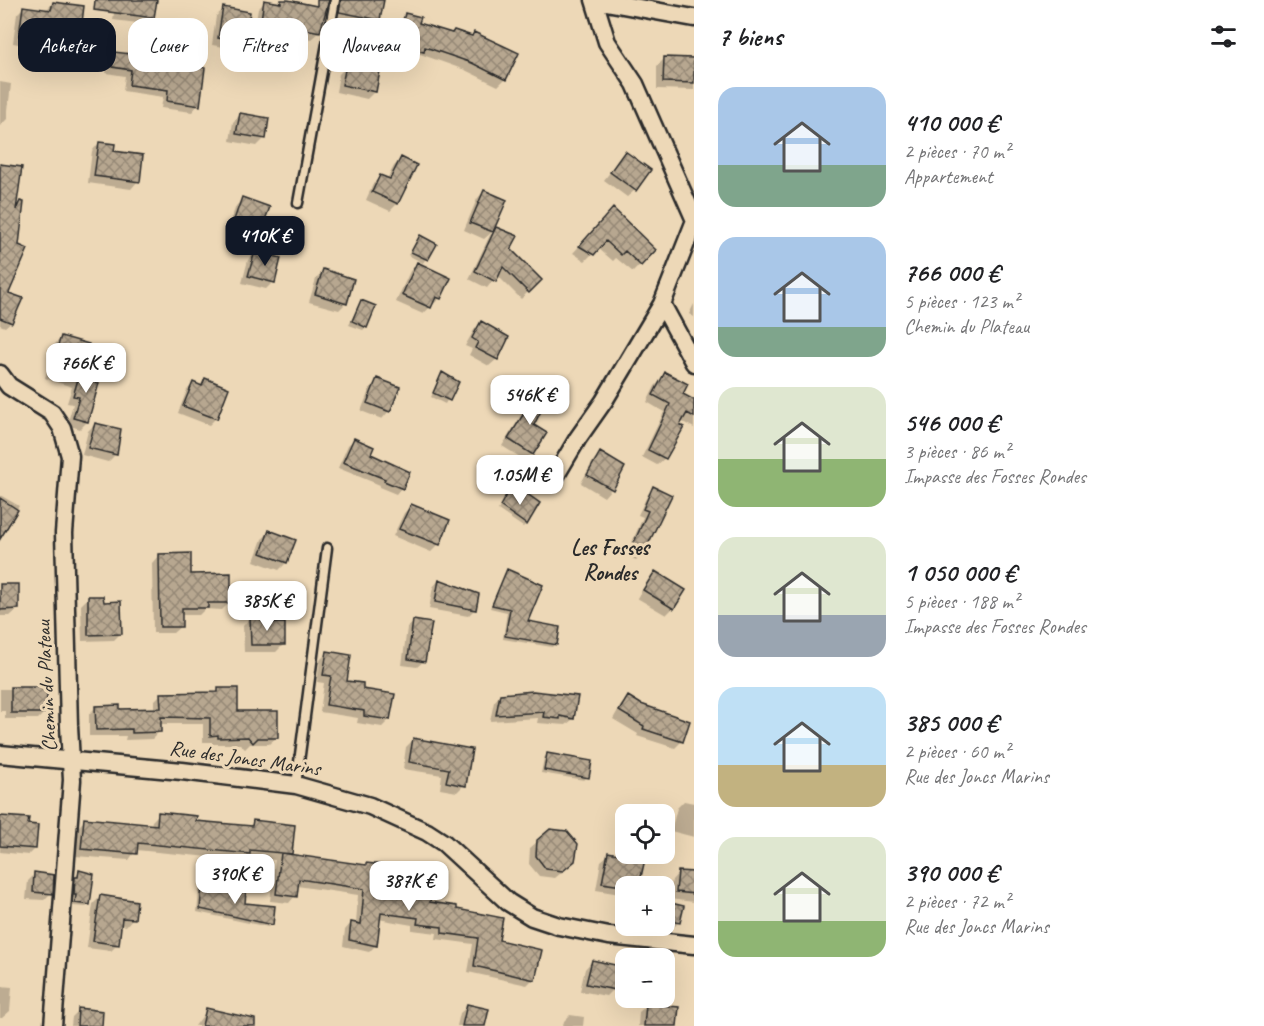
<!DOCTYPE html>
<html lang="fr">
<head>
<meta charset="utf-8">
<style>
  body { margin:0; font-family:Caveat,sans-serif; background:#f6f6f6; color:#202124; height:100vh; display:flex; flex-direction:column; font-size:22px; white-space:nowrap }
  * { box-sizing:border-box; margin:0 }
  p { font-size:20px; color:#757577 }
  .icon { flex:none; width:33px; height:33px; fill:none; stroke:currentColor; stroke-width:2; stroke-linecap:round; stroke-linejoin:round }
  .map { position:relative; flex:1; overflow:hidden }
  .panel { display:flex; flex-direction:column; background:#fff; width:570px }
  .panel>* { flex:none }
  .top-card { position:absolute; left:18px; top:18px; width:570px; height:54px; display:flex; gap:12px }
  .tools { position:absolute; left:615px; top:804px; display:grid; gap:12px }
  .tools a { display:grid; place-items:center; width:60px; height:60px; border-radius:12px; background:#fff; box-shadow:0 6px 24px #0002; font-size:30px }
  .price { position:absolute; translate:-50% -51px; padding:0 14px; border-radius:12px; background:#fff; color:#222; font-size:20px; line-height:39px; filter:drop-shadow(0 2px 3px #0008) }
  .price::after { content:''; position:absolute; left:50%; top:36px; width:18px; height:14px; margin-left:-9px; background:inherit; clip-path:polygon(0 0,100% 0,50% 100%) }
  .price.selected { background:#111827; color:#fff }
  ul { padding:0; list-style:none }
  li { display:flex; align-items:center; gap:18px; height:150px; padding:0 24px }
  li span { display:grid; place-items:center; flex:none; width:168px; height:120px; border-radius:18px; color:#555 }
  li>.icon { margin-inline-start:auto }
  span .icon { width:72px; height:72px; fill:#fffc; stroke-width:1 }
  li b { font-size:26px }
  h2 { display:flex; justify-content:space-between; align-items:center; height:72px; padding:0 24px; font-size:26px }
  .chip { padding:0 21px; border-radius:18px; background:#fff; box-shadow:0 6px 24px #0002; font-size:21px; line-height:54px }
  .chip.selected { background:#111827; color:#fff }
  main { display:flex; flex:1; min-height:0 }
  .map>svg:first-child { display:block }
  .shadow { fill:#0003 }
  .building { fill:url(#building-cross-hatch); stroke:#2b2b2b; stroke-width:1.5 }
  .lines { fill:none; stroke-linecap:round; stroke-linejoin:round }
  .lane-casing { stroke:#2b2b2b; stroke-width:13 }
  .street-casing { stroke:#2b2b2b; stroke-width:21 }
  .lane { stroke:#edd8b7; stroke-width:8 }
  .street { stroke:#edd8b7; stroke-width:16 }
  .labels { text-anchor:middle; stroke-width:6; stroke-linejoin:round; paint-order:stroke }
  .street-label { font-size:21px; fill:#2b2b2b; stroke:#edd8b7 }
  .neighbourhood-label { font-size:22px; font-weight:bold; fill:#2b2b2b; stroke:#edd8b7 }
</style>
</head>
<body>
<main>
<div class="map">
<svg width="694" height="1026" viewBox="0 0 694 1026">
  <defs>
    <pattern id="building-cross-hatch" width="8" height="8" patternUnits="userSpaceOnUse" patternTransform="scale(1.5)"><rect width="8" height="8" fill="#b7a790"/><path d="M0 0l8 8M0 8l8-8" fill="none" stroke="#958876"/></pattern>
  </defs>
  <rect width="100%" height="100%" fill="#edd8b7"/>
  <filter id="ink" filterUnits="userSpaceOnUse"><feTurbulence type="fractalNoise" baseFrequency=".0167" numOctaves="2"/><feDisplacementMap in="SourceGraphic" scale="12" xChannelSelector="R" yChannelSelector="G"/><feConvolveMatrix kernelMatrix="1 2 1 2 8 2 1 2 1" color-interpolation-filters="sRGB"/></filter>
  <g filter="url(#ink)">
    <path class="shadow" d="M116 0H155L153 17 146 24 113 20Z
      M339 0H382L379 19 371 27 335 20Z
      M282 1 319 32 311 39 289 35 285 38 254 33 258 9 265 2 279 4Z
      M53 3 79 30 72 37 46 34 40 40 35 39 28 46 13 43 17 14 24 7 46 10Z
      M224 9 243 41 236 49 212 45 216 16Z
      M405 15 418 24 451 34 470 37 474 33 505 79 498 86 465 70 420 54 416 58 391 53 399 21Z
      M133 48 181 55 183 52 195 68 198 105 192 112 161 108 163 97 123 91 125 76 106 73 108 60 114 53 126 55Z
      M664 59 694 60V90L657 89V66Z
      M347 66 375 91 367 99 336 92 339 74Z
      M0 82 11 84 7 119 0 126Z
      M240 115 265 138 257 146 230 141 233 122Z
      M99 143 112 153 138 181 131 189 88 183 92 151Z
      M625 153 635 190 627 197 604 180Z
      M401 159 415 166 397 204 390 211 366 200 373 184 380 176 387 179 394 166Z
      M484 191 505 200 490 235 497 229 510 250 540 280 521 299 497 275 487 288 469 279 491 233 484 239 464 230 477 199Z
      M243 199 260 229 253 236 228 227 236 206Z
      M606 217 654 250 633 272 616 258 613 261 598 248 585 261 573 253Z
      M420 237 435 244 423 263 408 255Z
      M255 253 273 282 266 289 242 283 248 260Z
      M417 264 440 298 423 314 396 302 410 271Z
      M324 271 346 303 339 310 309 302 316 279Z
      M0 290 12 321 5 327 0 325Z
      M361 302 366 327 363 330 349 325Z
      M694 304V317L689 314Z
      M481 323 497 359 489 366 469 355 472 349 465 346 474 330Z
      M61 338 78 372 83 368 87 422 80 429 67 425 73 404 67 403 72 387 45 378 55 344Z
      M442 374 457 382 445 404 431 397Z
      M662 379 681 395 694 402V428L681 421 665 458 657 465 642 457 664 412 647 402 655 386Z
      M205 380 216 418 209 425 178 413 187 390 193 384 199 386Z
      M377 380 389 411 382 419 361 411 370 388Z
      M539 391 532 425V454L525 460 502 446 533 397Z
      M95 424 120 430 115 455 108 462 82 455 88 431Z
      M354 440 401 488 396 494 379 487 380 485 338 468 348 445Z
      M600 453 623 468 611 489 604 497 581 483 593 461Z
      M654 488 642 554 636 560 626 556 643 517 638 515 648 494Z
      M510 490 526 524 523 527 498 510Z
      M0 495 19 506 0 534Z
      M411 506 448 521 438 545 431 552 393 536 404 513Z
      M270 532 294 541 286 563 279 570 254 561 262 539Z
      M159 555 190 575 230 602 222 610 205 609 199 615H180L181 626 173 633H153L152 563Z
      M507 571 526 622 555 644 552 647 503 639 507 612 490 608 504 575Z
      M655 573 673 608 666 615 637 598 648 580Z
      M439 580 475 609 468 616 429 609 433 587Z
      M0 586 18 609 10 616H0Z
      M88 598 102 603 121 633 114 640 82 641 81 605Z
      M250 618 264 624 283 645 276 652H244L243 626Z
      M414 622 424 661 417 667 402 665 407 628Z
      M327 653 345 682 361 690 389 720 382 727 357 723 358 718 320 712 324 683 317 682 320 660Z
      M0 689H45V712L38 719H5V711H0Z
      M218 690 237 713 277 737 269 744H250L245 749 240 744H212V742H203V724H159V732L152 739 125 740 126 736H89V714L96 707 119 711 154 710V701L161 694 215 693Z
      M500 695 573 719 566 725 537 723 538 718 490 721 494 702Z
      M629 698 640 705 682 741 675 748 637 736 638 734 613 719 621 705Z
      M413 740 470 751 464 785 457 792 440 789 442 775 403 769 406 747Z
      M547 754 588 777 584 780 541 773 544 758Z
      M684 801 694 803V837L671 831 677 808Z
      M159 814 195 822 248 827 254 822 291 854 288 856 381 889 455 911 497 941 533 979 527 985 468 972 473 944 436 939 437 933 412 930V925L378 919 375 946 369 952 343 946 345 930 351 923 356 924 358 895 297 886 295 896 289 903 270 901 275 860 245 857 241 860 136 850 129 860 75 856 78 827 85 820 151 826 152 821Z
      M0 817 35 848 28 855 0 852Z
      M538 841 566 869 555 878 539 876 529 864 530 848Z
      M609 854 643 860 638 886H626V895L596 890 601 861Z
      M79 872 89 904 86 907 73 906 74 898H71L72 882Z
      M679 872 694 874V902L669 899 672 880Z
      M35 874 51 893 44 900 26 899 28 881Z
      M203 886 243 904 271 924 268 927 197 912 199 890Z
      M100 897 133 918 126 926 120 925 118 944 111 951 87 948 93 904Z
      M667 904 679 922 675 926 664 924V906Z
      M592 961 613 989 606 996 580 991 585 969Z
      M0 986 12 987 10 1011 2 1018H0Z
      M647 1005 675 1026H638L639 1012Z
      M468 1006 483 1026H457L460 1013Z
      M79 1010 100 1026H71L72 1017Z
      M207 1010 225 1026H195Z
      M570 1015 584 1017 583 1026H563L564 1021Z"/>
    <path class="building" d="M95 0H157L154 18 94 10Z
      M264 0 281 3V0H288L317 6V0H329L320 32 295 27 294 32 260 26Z
      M341 0H384L380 20 339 12Z
      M53 2 84 6 81 31 49 27 48 34 38 32 37 40 19 36 23 6 51 10Z
      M223 7 250 12 245 42 218 38Z
      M405 13 421 17 419 23 452 33 454 30 472 36 474 32 519 53 506 80 472 63 425 47 424 52 397 46Z
      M132 47 182 54 183 51 199 54 197 66 205 68 200 106 167 101 168 90 129 85 131 70 112 67 114 52 131 54Z
      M664 57 694 58V83L663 82Z
      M346 65 380 71 376 92 342 85Z
      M240 113 269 118 266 139 236 134Z
      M99 142 115 144 114 151 143 155 140 182 94 176Z
      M625 151 651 170 636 191 610 172Z
      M401 157 417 165 398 204 372 192 380 175 390 179Z
      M0 164 22 167 16 210 20 201 24 202 19 245 28 249 9 293 23 298 12 323 0 318Z
      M484 190 507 200 493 232 470 223Z
      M242 197 270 207 261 230 234 220Z
      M613 208 656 250 641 266 625 251 621 255 606 241 594 255 579 246Z
      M496 227 518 236 511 249 542 280 529 293 503 267 496 282 475 271Z
      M420 235 437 244 428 260 411 252Z
      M255 251 281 258 275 283 248 276Z
      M417 262 451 278 441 299 436 297 431 308 402 295Z
      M323 269 354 279 347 304 315 294Z
      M361 300 376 306 367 328 352 321Z
      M481 321 509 337 498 360 475 348 478 342 472 338Z
      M61 336 89 344 77 380 50 372Z
      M82 366 98 372 95 382 99 383 88 422 73 418 79 397 73 396Z
      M442 372 459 382 450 401 433 393Z
      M665 372 688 384 683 394 694 400V417L687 413 680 425 684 427 666 459 648 450 670 404 653 395Z
      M205 378 229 388 217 419 183 406 193 382 202 386Z
      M377 378 400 387 390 412 367 403Z
      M539 389 549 395 534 425 547 433 533 455 508 439Z
      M95 423 121 429 117 455 88 448Z
      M354 438 374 447 371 454 410 472 403 489 384 481 385 479 343 462Z
      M600 452 625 467 613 490 587 475Z
      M653 486 672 495 643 555 631 549 648 511 643 509Z
      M510 488 520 495 523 491 540 503 527 525 500 506Z
      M0 498 18 510 0 539Z
      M411 504 450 520 440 545 399 529Z
      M269 530 296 540 287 563 261 553Z
      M191 553V574L231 573V603H208V608H182V627H160L159 554Z
      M507 569 543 585 528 621 560 627 557 645 505 636 510 609 492 605Z
      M655 571 686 590 674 609 643 590Z
      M439 579 479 594 476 610 435 602Z
      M0 584H19V609L0 610Z
      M88 596H103L104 602 121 601 122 634 88 635Z
      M250 617H265L266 623H285V645H251Z
      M413 620 432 623 425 662 408 659Z
      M327 651 351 655 347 681 363 683V689L395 694 390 720 364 716V711L326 705 331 676 323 675Z
      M11 687H47V713H11Z
      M218 688H238V711H278V738H258L253 743 248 737 218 738V735L210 736V718L161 717V732L132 733V729L96 730 95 706 120 705V709L161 708 160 693 218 692Z
      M533 691 578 696 574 719 560 716V719L543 717 544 712 496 715 500 694Z
      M628 696 641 704 690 721 683 742 643 729 644 726 619 711Z
      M413 738 472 749 466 786 446 782 449 769 409 762Z
      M547 753 592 761 589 778 544 770Z
      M158 812 197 816 196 821 252 826 253 820 295 825 292 854 250 850V854L138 843 137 854 81 849 84 818 157 825Z
      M0 816 29 818 28 824 38 825 36 849 0 846Z
      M550 829 567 831 578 844 575 861 563 871 546 869 536 856 537 840Z
      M608 852 645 859 639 886H622L602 883Z
      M281 853 366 865V863L385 865 383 888 431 895 430 902 457 906V909L503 918 499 940 542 950 535 980 474 966 478 938 442 933V927L417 924 418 918 381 913 377 946 349 940 351 922 361 924 364 889 299 879 297 897 276 894Z
      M79 870 94 874 90 905 75 903 76 895H74L75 877H78Z
      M678 871 694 872V894L676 892Z
      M34 872 54 875 53 894 33 892Z
      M202 885 246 892 245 903 275 906 273 925 200 909Z
      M100 895 137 901 135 919 122 918 119 945 93 941Z
      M667 902 684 906 680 923 664 920Z
      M592 960 620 966 615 990 586 984Z
      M467 1004 489 1009 485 1026H462Z
      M646 1004 679 1007 677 1026H644Z
      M78 1008 103 1011 102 1026H77Z
      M206 1008 255 1019V1026H202Z"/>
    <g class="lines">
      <g class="lane-casing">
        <path id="lane" d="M298 203 335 0
          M296 785 327 548"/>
      </g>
      <g class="street-casing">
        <path id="street" d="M594 0 607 42 635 84 694 218
          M595 0 694 18
          M694 223 662 304 694 363
          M0 374 9 386 52 413 62 428 70 456 64 533 69 726 72 780 53 1026
          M552 482 578 438 604 401 662 304
          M0 754 182 771 296 785 370 806 427 832 444 843 508 902 532 917 559 926 609 936 694 945"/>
      </g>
      <use href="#lane" class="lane"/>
      <use href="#street" class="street"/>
    </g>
  </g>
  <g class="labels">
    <g class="street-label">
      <text transform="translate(46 686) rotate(-93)" y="7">Chemin du Plateau</text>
      <text transform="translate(245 758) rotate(8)" y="7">Rue des Joncs Marins</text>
    </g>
    <g class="neighbourhood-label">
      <text x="610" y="555">Les Fosses<tspan x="610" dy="25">Rondes</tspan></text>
    </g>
  </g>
</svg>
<div class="tools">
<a><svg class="icon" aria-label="locate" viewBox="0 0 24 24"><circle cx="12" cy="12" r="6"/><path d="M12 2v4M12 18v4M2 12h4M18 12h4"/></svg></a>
<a>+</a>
<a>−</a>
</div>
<b class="price selected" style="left:265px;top:267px">410K €</b>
<b class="price" style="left:86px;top:394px">766K €</b>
<b class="price" style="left:530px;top:426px">546K €</b>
<b class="price" style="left:520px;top:506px">1.05M €</b>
<b class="price" style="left:267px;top:632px">385K €</b>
<b class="price" style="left:235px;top:905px">390K €</b>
<b class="price" style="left:409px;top:912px">387K €</b>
<div class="top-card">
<a class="chip selected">Acheter</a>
<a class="chip">Louer</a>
<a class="chip">Filtres</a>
<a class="chip">Nouveau</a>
</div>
</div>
<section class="panel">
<h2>7 biens<svg class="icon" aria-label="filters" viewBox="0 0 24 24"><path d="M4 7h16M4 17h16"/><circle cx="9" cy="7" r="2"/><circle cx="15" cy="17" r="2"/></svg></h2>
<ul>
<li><span style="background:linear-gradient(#a9c7e8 65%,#7fa58c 0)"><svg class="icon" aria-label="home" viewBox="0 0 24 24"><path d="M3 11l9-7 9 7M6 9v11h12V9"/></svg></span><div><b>410 000 €</b><p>2 pièces · 70 m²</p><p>Appartement</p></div></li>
<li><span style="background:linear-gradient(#a9c7e8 75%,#7fa58c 0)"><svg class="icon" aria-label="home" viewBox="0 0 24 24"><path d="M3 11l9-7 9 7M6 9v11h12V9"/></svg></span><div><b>766 000 €</b><p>5 pièces · 123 m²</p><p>Chemin du Plateau</p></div></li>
<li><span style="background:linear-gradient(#dfe7d0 60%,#8fb573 0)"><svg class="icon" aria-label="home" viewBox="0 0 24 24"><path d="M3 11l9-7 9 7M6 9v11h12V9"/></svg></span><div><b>546 000 €</b><p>3 pièces · 86 m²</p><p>Impasse des Fosses Rondes</p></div></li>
<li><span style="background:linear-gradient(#dfe7d0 65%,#9aa5b1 0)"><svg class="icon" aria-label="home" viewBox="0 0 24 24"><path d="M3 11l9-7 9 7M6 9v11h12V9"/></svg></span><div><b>1 050 000 €</b><p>5 pièces · 188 m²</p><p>Impasse des Fosses Rondes</p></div></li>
<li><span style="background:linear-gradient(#bfe0f5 65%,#c2b280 0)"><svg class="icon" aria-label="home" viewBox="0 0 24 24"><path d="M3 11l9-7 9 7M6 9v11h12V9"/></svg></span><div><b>385 000 €</b><p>2 pièces · 60 m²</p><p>Rue des Joncs Marins</p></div></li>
<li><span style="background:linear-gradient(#dfe7d0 70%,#8fb573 0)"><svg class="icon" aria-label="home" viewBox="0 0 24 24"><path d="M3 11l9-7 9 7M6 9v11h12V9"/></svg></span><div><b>390 000 €</b><p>2 pièces · 72 m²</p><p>Rue des Joncs Marins</p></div></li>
</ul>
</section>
</main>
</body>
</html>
